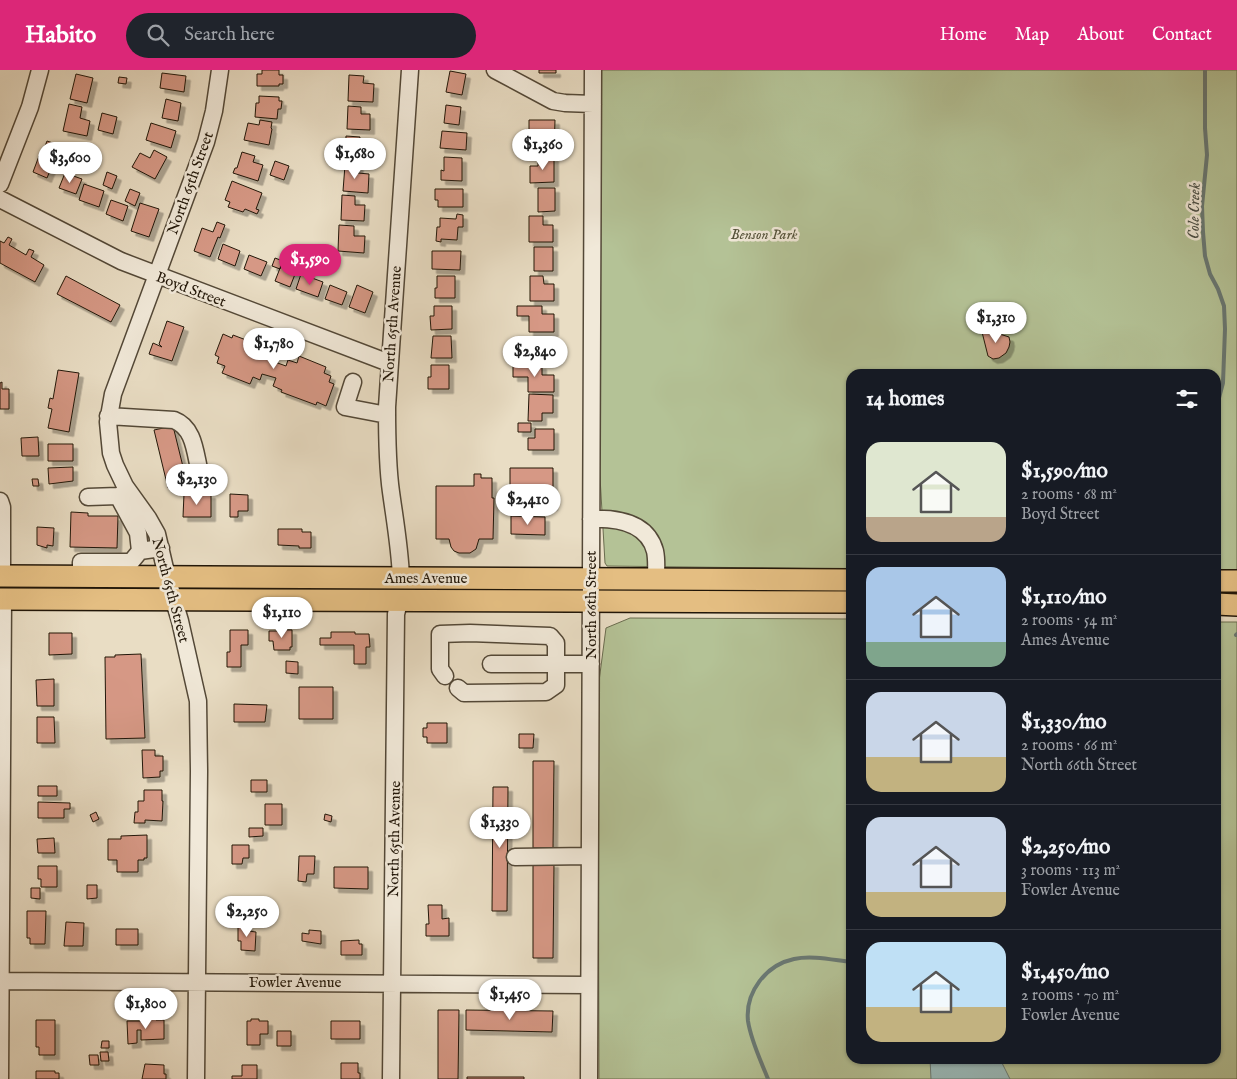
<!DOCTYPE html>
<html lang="en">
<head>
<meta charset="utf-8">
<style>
  body { margin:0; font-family:"IM FELL English",serif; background:#20242c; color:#f1f3f6; height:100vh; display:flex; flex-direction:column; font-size:19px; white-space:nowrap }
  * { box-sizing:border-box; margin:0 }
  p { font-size:16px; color:#9ea1a6 }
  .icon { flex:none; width:28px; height:28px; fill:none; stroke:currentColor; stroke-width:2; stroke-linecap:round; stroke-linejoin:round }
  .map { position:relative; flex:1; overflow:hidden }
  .details { position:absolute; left:846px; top:299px; width:375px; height:695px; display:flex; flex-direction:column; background:#171b24; border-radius:15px; box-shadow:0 1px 4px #0004 }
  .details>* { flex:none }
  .price { position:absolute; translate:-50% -42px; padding:0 11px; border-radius:18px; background:#fff; color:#222; font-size:16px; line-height:32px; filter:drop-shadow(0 1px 2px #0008) }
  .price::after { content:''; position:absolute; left:50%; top:30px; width:15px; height:11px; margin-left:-8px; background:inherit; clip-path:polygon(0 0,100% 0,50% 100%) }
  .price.current { background:#db2777; color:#fff }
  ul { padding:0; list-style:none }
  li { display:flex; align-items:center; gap:15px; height:125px; padding:0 20px }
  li+li { border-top:1px solid #363941 }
  li span { display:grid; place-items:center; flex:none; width:140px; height:100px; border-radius:15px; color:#555 }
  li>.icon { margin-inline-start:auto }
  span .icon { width:60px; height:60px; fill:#fffc; stroke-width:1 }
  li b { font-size:21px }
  h2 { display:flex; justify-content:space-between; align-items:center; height:60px; padding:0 20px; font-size:21px }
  header { display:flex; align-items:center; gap:30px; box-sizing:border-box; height:70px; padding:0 25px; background:#db2777; color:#fff }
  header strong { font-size:24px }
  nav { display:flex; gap:28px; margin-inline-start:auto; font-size:18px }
  .search { width:350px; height:45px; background:#20242c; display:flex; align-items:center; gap:12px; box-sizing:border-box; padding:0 18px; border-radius:28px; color:#9ea1a6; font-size:19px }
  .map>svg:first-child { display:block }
  .green { fill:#b4c296; stroke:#6a6c4f }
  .water { fill:#99baba; stroke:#697873 }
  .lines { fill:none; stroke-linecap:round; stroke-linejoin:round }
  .stream { stroke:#697873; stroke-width:4 }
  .building { fill:#d69885; stroke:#211608; filter:url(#shadow) }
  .minor-casing { stroke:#534837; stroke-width:19 }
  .major-casing { stroke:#211608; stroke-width:24 }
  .minor { stroke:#f1e9d9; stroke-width:16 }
  .major { stroke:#e4be82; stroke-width:21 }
  .labels { text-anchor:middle; stroke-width:5; stroke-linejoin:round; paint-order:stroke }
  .street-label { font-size:15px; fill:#211608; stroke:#f1e9d9 }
  .park-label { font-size:15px; font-style:italic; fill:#54523a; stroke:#f1e9d9 }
  .water-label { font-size:16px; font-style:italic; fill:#4b4f46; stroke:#f1e9d9 }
</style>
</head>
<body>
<header>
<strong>Habito</strong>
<div class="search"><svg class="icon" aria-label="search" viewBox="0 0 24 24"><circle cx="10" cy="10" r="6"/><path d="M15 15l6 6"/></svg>Search here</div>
<nav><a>Home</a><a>Map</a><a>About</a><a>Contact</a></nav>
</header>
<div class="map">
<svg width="1237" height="1009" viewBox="0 0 1237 1009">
  <defs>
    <filter id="shadow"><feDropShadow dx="4.5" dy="4.5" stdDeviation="0" flood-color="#0004"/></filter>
  </defs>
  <rect width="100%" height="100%" fill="#e9ddc4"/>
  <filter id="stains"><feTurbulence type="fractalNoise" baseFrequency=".004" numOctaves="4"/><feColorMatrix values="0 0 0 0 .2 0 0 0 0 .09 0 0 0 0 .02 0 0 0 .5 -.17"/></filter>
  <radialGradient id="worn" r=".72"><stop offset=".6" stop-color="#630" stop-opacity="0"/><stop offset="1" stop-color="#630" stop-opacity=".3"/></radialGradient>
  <path class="green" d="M600 0H1237V503H1216V304H851V499L607 496 605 493 599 390Z
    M630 548 851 549V989H1216V552H1237V1009H599L598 619 606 558Z"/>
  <path class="water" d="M930 989H1000L1010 1009H931Z"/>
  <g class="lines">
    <path class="stream" d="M1205 0V58L1207 85 1202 136 1203 162 1205 186 1210 204 1218 219 1224 236 1225 259 1223 313 1216 339
      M1236 565 1237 564
      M768 1009C761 991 751 971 748 951 745 922 766 895 794 889 812 885 833 890 851 892"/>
  </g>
  <path class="building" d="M262 0H279V5H283V14H279V16H257V4H262Z
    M539 0H556V3H539Z
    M450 1 466 4 462 25 446 22Z
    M162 3 186 6 184 22 160 18Z
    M76 4 93 8 87 33 70 29Z
    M349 5 364 6 363 13 374 14 373 32 348 31Z
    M119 7 127 8 126 14 118 13Z
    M259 26 279 27V31H282L281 39H278L277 49 255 47 256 33H259Z
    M166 29 181 33 178 51 162 48Z
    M69 34 82 37 80 48 90 51 87 66 63 61Z
    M446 35 461 37 459 55 444 53Z
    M348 36 361 37V44H370V60L347 59Z
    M102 43 117 47 113 64 98 60Z
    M260 50 272 52 271 58 272 59 269 75 244 70 248 53 259 55Z
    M529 50H555L554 84H536V79H526V60H529Z
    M151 53 176 61 171 78 146 70Z
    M442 61 467 63 466 80 440 78Z
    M346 66 360 67 359 74 371 75 370 91 345 90Z
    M47 71 59 75 54 88 42 84Z
    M154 80 167 87 155 109 132 97 140 83 150 88Z
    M242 82 255 86 253 92 263 95 258 111 233 103 235 98H237Z
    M39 86 54 91 47 108 33 102Z
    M444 87 462 88V111L441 110V100L444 101Z
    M538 87H554V112L530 113V96H538Z
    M275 91 289 96 284 110 270 105Z
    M345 95 359 96 358 103 369 104 368 123 343 121Z
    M107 102 117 106 112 119 103 115Z
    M65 103 82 109 76 124 59 118Z
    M232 111 262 123 256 139 259 140 257 144 245 139 243 142 228 137 230 132 225 130Z
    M84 114 104 121 99 137 79 130Z
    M538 118H555V141L538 142Z
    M130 119 140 123 135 136 125 131Z
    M435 119H463V137H438V130H435Z
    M342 125 355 126V135H365L364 151 341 150Z
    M111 130 128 136 123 151 106 144Z
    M140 133 159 139 149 167 131 161Z
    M457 144 463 145V157H458L457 170 441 169V172L436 171 437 157H440V148L456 149Z
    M529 146H543V155H553V172H529Z
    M217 152 225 155 220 168 218 167 210 187 194 181 202 158 213 162Z
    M339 155 354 156V166H365L364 183 338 181Z
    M8 167 12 169 9 175 26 185 29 179 34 181 31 187 44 195 35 212 0 193V171L4 173Z
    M223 174 240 181 235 196 218 189Z
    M534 177H553V201H534Z
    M432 181H461L460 200 432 199Z
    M249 185 267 192 261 206 244 199Z
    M275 188 283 191 280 199 272 196Z
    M284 188 299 194 290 217 275 211Z
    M301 204 323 212 318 227 296 219Z
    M66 206 120 235 111 252 57 224Z
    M437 206H455V228H435V218H437Z
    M530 206H543L544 214H554V231H530Z
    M330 215 347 222 342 235 325 229Z
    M357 215 373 222 365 243 349 237Z
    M434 236H452V259L431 260 430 246H434Z
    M517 236H542V244H554V262H529V246H517Z
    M167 251 184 257 172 291 149 284 153 273 162 277 159 274Z
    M981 258 1009 267 1010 272 1009 277 1006 283 999 288 993 289 988 286Z
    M223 264 232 268 233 265 267 278 266 281 275 284 272 291 286 296 288 290 297 293 299 286 326 297 324 303 331 306 329 312 334 314 326 336 317 332 316 335 281 322 282 320 273 316 276 308 262 304 260 310 253 307 250 314 222 303 225 296 217 293 219 287 215 285Z
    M433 266H451L452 288H431Z
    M528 267H542V274H552V291H528Z
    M431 295H449V319H428V307H431Z
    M513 295H542V305H554V322H528V307H513Z
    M58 300 79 303 69 362 48 358 52 339 48 338 50 328 53 329Z
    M2 312V319H9V339H0V313Z
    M529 324 553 325V343H542V351H528Z
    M518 353H531V362H518Z
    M173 356 187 413 168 418 154 360Z
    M535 359H554V380H528V368H535Z
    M38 367 39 386H22L21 368Z
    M48 374H73V391H48Z
    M73 397V411L49 414 48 398Z
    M510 398H553V436H510Z
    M474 404H481V408H492V428H494L493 469H479L476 479 470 483H459L454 481 451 477 449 469H436V416H474Z
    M32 409H38L39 416H33Z
    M184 424H211V447H183Z
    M230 424 248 425V441H238V447H230Z
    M71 442 88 443V446H118L117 478 70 477Z
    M511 446 545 447V465L511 464Z
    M37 457 54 458 53 476 47 475V478L37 475Z
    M278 459H302V462H311V478H299V476L278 475Z
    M280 555H287V560H292V577H290V580H274L273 571H269V561H280Z
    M230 560H248V575H241V597H227V582H230Z
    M331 562H355V564H369L370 577H366V594H354V575H320V568H331Z
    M49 563H72V584L49 585Z
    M141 584 145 668 106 669 105 587H115V585Z
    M286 591 298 592V604L286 603Z
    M54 609V636H37L36 610Z
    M299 617H333V649H299Z
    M234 634 267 635 265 652H234Z
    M37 647H54L55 673H37Z
    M427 653H447V673H427V667H423V658H427Z
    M519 664H534L533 678H519Z
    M142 680H155V686H163V701H160V707L143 708Z
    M533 691H554L553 778H533Z
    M251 710H267V722H251Z
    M38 716H57V726H38Z
    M493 717H508L507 841H492Z
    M144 720H162V731H163L162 751 145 750V753H134L135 742H138V731H144Z
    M38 732 70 733V739H64V748H38Z
    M265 734H282V755H265Z
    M96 742 99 749 93 752 90 745Z
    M325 744 332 746 331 752 324 750Z
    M249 758H263V766L249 767Z
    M147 765V788H144V790H138V802H117V790H108V769H121V766Z
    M54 768 55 783H38L37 769Z
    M232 775H249V788H243L242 794H232Z
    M299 786H315L314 804H307L306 812 298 811Z
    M533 793H554L553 888H533Z
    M38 796H57V817H41V809H38Z
    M334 797H368V819L334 818Z
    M87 815H97V828L87 829Z
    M31 818H40V829L31 828Z
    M428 835H442V849L449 848V866H426V854H429Z
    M27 841H46L45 874H30V868H27Z
    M66 852 84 853 83 876H64Z
    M238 855 249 856 248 861 256 862 255 881 241 880V871H238Z
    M116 859H138V875H116Z
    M309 860 321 861V874L302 871V863L309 864Z
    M359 870V874H362V885H341V871Z
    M438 940H459L458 1009H438Z
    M466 940 553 941 552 962 466 960Z
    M148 948H156V950H164V969L141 970V960H137V973L128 974 127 951H141L148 950Z
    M251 949H259V951H268V964H260V975H247V951H251Z
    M36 950H55V985H39V977H36Z
    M331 951H360V969H331Z
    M277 961H291V976H277Z
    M102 971H109V978H101Z
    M100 982H108L109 991H101Z
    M89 985H98L99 995H90Z
    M341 993H358V1003H360V1009H341Z
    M145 994 164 995V1004H166V1009H142Z
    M242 995H257V1009H232V1006H242Z
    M36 1001H55V1003H59V1009H36Z
    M467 1007H524V1009H467Z"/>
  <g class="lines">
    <g class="minor-casing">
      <path id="minor" d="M495 0 553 31 565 33 593 34
        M0 114 30 37 40 0
        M0 129 121 191 389 293
        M353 312 345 337 387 345
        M108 346 174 350C195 358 195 384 200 403
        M129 422 118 426 138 463 140 481 161 478
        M88 427 118 426
        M0 431 2 437V506
        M591 449C616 448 647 452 655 481 657 490 656 499 656 508
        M81 507V492H131L140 481
        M401 508C400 479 395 451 391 422 387 394 387 365 387 337L410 0
        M491 594H591
        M445 606 440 599V564L470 563 550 566 556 573V615L546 622 464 623 458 618
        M515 787 589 786
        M0 911 589 915
        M0 1009 3 529
        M196 1009 199 701 198 631 180 551 167 507 157 464 148 448 125 416 115 395 111 383 108 352 113 324 206 72 214 41 220 0
        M391 1009 396 544 400 529
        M589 1009 593 0"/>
    </g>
    <g class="major-casing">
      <path id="major" d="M0 506 851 510
        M1216 511H1237
        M0 529 851 532
        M1216 534 1237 535"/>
    </g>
    <use href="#minor" class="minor"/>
    <use href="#major" class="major"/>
  </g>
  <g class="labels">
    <g class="street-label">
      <text transform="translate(190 113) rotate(-70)" y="5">North 65th Street</text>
      <text transform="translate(191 219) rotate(21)" y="5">Boyd Street</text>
      <text transform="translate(392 254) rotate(-86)" y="5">North 65th Avenue</text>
      <text x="426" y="513">Ames Avenue</text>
      <text transform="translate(171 520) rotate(75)" y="5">North 65th Street</text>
      <text transform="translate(591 535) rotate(-90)" y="5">North 66th Street</text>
      <text transform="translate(394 769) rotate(-89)" y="5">North 65th Avenue</text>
      <text x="295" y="917">Fowler Avenue</text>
    </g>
    <g class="park-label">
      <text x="764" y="169">Benson Park</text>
    </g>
    <g class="water-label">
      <text transform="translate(1193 141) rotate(-89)" y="6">Cole Creek</text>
    </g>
  </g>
  <rect width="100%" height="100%" filter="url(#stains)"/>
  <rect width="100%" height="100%" fill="url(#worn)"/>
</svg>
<b class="price" style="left:543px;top:101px">$1,360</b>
<b class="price" style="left:355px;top:110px">$1,680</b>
<b class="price" style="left:70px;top:114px">$3,600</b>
<b class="price current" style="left:310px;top:216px">$1,590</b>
<b class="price" style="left:996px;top:274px">$1,310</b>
<b class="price" style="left:274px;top:300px">$1,780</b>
<b class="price" style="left:535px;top:308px">$2,840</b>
<b class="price" style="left:197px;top:436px">$2,130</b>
<b class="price" style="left:528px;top:456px">$2,410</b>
<b class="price" style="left:282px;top:569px">$1,110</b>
<b class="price" style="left:500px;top:779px">$1,330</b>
<b class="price" style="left:247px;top:868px">$2,250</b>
<b class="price" style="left:510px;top:951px">$1,450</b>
<b class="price" style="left:146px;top:960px">$1,800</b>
<section class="details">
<h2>14 homes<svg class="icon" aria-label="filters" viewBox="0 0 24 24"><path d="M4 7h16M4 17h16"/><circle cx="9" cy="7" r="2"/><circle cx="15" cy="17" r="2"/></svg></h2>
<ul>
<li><span style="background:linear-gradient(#dfe7d0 75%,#b9a48a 0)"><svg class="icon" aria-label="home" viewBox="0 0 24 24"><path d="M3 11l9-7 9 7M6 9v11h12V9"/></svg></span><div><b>$1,590/mo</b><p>2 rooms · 68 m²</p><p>Boyd Street</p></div></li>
<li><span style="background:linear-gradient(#a9c7e8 75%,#7fa58c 0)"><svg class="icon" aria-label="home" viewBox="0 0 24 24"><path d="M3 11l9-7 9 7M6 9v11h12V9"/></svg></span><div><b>$1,110/mo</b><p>2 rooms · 54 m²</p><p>Ames Avenue</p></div></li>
<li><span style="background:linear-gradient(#c9d6e8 65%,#c2b280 0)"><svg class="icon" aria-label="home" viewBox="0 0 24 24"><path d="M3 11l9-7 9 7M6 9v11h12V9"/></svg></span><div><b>$1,330/mo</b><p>2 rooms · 66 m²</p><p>North 66th Street</p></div></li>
<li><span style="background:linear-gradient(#c9d6e8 75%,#c2b280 0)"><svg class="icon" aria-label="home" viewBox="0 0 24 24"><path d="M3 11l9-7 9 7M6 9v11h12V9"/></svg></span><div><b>$2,250/mo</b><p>3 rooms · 113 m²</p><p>Fowler Avenue</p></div></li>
<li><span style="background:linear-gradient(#bfe0f5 65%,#c2b280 0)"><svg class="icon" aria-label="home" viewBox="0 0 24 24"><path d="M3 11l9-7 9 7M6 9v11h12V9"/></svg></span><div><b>$1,450/mo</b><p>2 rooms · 70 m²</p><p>Fowler Avenue</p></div></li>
</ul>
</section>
</div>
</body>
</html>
